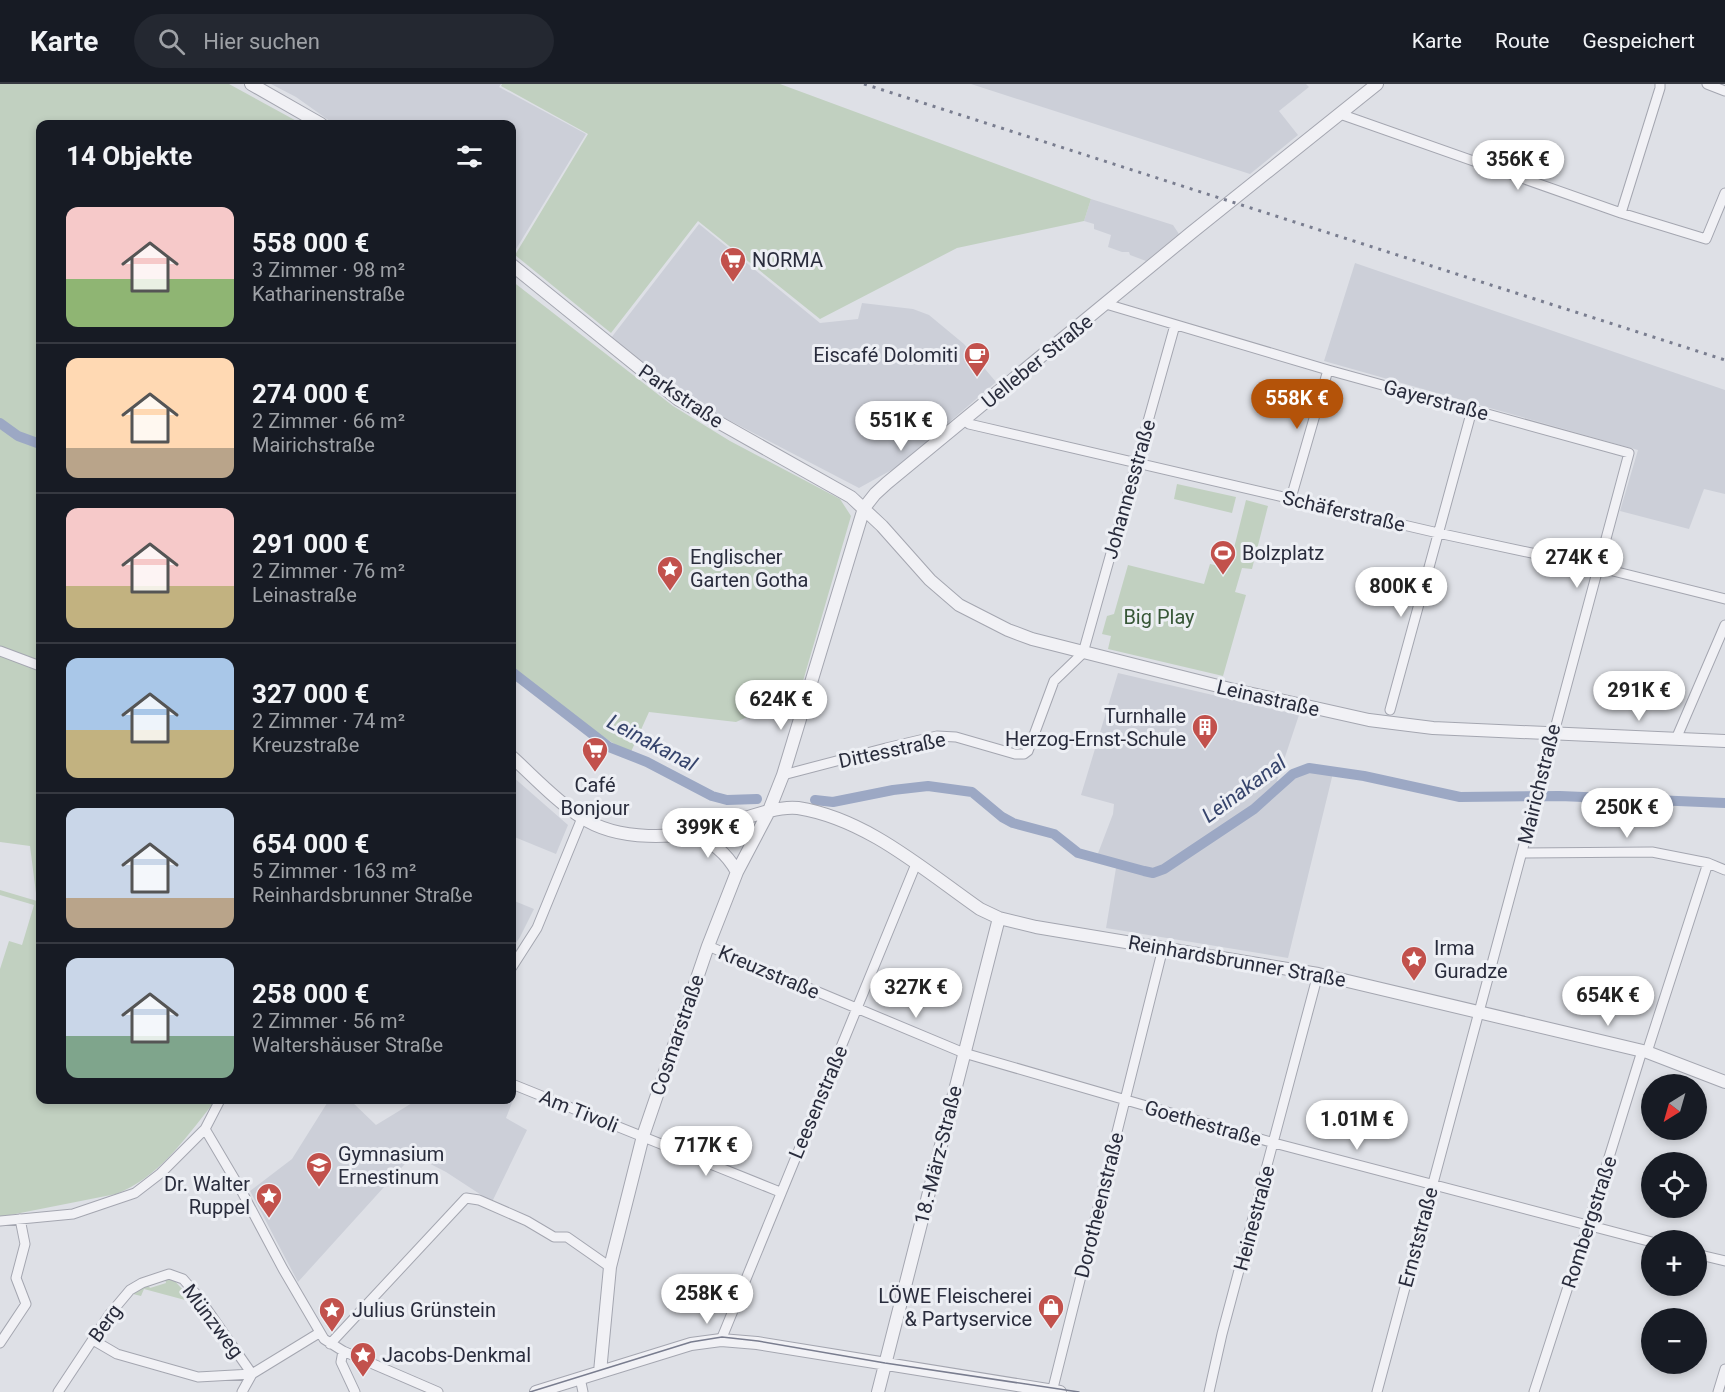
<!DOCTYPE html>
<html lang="de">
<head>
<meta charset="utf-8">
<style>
  body { margin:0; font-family:Roboto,sans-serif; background:#242831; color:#f1f3f6; height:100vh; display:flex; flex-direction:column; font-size:22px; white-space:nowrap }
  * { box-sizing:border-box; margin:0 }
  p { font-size:20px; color:#9ea1a6 }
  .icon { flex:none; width:33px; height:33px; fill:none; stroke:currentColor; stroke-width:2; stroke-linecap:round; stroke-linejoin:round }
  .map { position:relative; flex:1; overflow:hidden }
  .sheet { position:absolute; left:36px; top:36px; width:480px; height:984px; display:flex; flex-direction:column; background:#171b24; border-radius:12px; box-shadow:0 3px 9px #0003 }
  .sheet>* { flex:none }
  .needle { width:39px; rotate:217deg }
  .tools { position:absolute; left:1641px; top:990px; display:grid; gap:12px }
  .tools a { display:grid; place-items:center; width:66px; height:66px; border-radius:50%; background:#171b24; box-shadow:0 3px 9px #0003; font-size:30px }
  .price { position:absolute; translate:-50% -51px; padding:0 14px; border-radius:21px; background:#fff; color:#222; font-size:20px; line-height:39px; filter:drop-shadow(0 2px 3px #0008) }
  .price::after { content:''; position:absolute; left:50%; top:36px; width:18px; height:14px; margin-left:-9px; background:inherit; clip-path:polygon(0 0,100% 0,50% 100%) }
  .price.selected { background:#b45309; color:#fff }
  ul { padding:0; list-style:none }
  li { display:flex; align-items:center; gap:18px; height:150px; padding:0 30px }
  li+li { border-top:2px solid #363941 }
  li span { display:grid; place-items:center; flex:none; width:168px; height:120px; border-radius:12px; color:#555 }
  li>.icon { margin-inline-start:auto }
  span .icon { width:72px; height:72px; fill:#fffc; stroke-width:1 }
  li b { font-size:26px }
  h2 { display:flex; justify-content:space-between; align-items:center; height:72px; padding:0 30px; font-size:26px }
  header { display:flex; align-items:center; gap:36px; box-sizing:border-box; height:84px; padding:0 30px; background:#171b24; border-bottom:2px solid #363941 }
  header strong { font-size:28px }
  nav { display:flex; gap:33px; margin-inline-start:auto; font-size:21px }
  .search { width:420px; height:54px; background:#242831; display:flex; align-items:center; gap:15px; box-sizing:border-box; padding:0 21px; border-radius:33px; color:#9ea1a6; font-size:22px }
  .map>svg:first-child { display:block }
  .built { fill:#cccfd8 }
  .green { fill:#c1d0c0 }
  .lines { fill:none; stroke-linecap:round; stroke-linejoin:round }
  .canal { stroke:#9ca8c4; stroke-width:10 }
  .minor-casing { stroke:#a4a6b0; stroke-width:11 }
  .tertiary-casing { stroke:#a4a6b0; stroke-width:14 }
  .minor { stroke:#f1f1f5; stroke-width:9 }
  .tertiary { stroke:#f1f1f5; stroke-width:12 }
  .tram { stroke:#797d8f; stroke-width:1.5 }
  .rail { stroke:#797d8f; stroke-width:3; stroke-dasharray:3 6; stroke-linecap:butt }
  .labels { text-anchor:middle; stroke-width:6; stroke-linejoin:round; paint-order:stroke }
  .poi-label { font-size:20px; fill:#292c3c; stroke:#edeff4; text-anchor:start }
  .street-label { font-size:20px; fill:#292c3c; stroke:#edeff4 }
  .park-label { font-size:20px; fill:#375737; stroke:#edeff4 }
  .water-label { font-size:21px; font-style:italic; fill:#36446c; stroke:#edeff4 }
</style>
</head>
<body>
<header>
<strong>Karte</strong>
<div class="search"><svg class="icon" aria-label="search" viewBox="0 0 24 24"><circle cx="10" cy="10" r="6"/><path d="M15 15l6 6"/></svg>Hier suchen</div>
<nav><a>Karte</a><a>Route</a><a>Gespeichert</a></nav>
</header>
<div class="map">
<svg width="1725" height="1308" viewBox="0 0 1725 1308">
  <rect width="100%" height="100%" fill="#dee0e6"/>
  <path class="built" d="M271 0H501L499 3 586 50 513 170 512 40H334L296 13Z
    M971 0H1306L1309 3 1279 27 1298 51 1250 90Z
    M1091 115 1173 141 1179 150 1146 177 1130 171 1129 168H1122L1108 163 1111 151 1094 145V140L1084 137Z
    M699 140 820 239 858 235 862 219 913 225 929 231 964 260 996 298 897 383 859 404 721 332 687 314 611 254Z
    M1355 179 1725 306V410L1704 405 1689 445 1620 427 1638 366 1324 277Z
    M1118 589 1299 631 1277 697 1280 698 1289 691 1312 682 1334 685 1288 874 1106 844 1117 778 1097 772 1113 730 1114 720 1081 711Z
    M512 692 568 741 556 770 512 752Z
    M512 816 534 825 520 853 512 865Z
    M512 1010 515 1011 506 1034 527 1046 492 1118 446 1088 413 1071 298 1198 250 1107 292 1075 329 1016H350L376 1041 417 1016H512Z"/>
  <path class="green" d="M0 0H229L302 40H40V1016H214L211 1022C184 1056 158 1094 116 1110L0 1133V885L9 857 22 861 34 821 0 811V806L37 817 30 762 0 758Z
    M502 0H780L1091 115 1084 137 957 164 820 235 698 137 611 249 515 171 588 50 501 2Z
    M512 197 673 322 730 357 840 415 851 432 792 635 758 628 736 638 649 628 630 670 585 641 512 584Z
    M1177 400 1236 413 1232 429 1174 415Z
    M1246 416 1268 422 1252 485 1242 484 1235 508 1246 511 1223 592 1108 565 1111 552 1102 550 1107 532 1114 530 1128 481 1204 500 1210 480 1229 484Z
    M172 1194 183 1206 186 1204 200 1220 144 1205 141 1212 133 1210 148 1201 150 1204 166 1199 165 1195Z"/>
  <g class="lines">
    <path class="canal" d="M0 339 18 352 40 360
      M512 588 609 663 647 678 712 712 727 716 757 715
      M815 716 833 718 893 706 928 702 972 708 1002 733 1013 739 1054 750 1078 769 1144 787 1153 789 1164 785 1254 725 1293 690 1309 684 1364 692 1460 713 1560 712 1725 719"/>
    <g class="minor-casing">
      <path id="minor" d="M1707 0 1725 7
        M1340 30 1621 129 1706 155 1725 109
        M1621 129 1660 4V0
        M1106 220 1328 286 1629 369 1377 1308
        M964 336 969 340 1438 449 1597 483 1725 515
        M1291 414 1328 286
        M0 567 40 582
        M1390 626 1472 326
        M1676 655 1725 541
        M783 691 886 664 937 652 956 653 1015 670H1024L1028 667 1054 597 1083 569 1175 241
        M1522 769 1652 768 1708 779 1725 786
        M708 862 964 969 1274 1059 1652 1158
        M512 883 537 844 582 734
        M1647 968 1708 779
        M512 1000 780 1108
        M205 1045 241 1106 283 1185 324 1255 343 1267 438 1308
        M0 1137 73 1130 135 1109 161 1089 205 1045 220 1016
        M1696 1170 1725 1177
        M93 1256 117 1270 198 1293 252 1290
        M721 1256 916 780
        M0 1259 26 1220 16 1194 25 1160 20 1135
        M330 1260 466 1114 479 1116 527 1137 554 1153H567L610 1183
        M343 1267 341 1278 355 1308
        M580 1294 583 1308
        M58 1308 109 1231 130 1206 142 1199 169 1190 183 1195 197 1211 252 1290
        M242 1308 252 1290 319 1249
        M1052 1308 1163 864
        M1209 1308 1222 1250 1318 890
        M1534 1308 1588 1141 1642 967
        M1718 1308 1725 1285"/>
    </g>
    <g class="tertiary-casing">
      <path id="tertiary" d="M251 0 321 40
        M512 181 679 316 851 413 882 442 930 496 959 521 1008 546 1032 555 1230 605 1369 636 1433 644 1725 657
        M512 673C534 693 556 717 581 733 618 758 677 755 718 743 739 737 776 721 798 724 867 735 924 786 980 825L999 834 1036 843 1318 890 1647 968 1725 998
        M691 749C712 758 726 768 737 788
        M600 1288 610 1183 643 1052 708 862 737 788 768 729 783 691 864 424 875 410 887 399 1191 149 1377 0
        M536 1308 691 1260 721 1256 757 1259 1060 1308
        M878 1308 999 834"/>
    </g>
    <use href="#minor" class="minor"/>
    <use href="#tertiary" class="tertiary"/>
    <path class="tram" d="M530 1308 691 1258 722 1253 758 1257 885 1279 1079 1308"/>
    <path class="rail" d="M864 0 1725 276"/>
  </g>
  <defs>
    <g id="supermarket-pin" transform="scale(1.35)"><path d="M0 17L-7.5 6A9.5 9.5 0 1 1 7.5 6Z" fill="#c2514c" stroke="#edeff4"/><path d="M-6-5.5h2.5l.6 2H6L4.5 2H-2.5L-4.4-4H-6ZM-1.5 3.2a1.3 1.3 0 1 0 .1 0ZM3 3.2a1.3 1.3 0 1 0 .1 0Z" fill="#fff"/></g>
    <g id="cafe-pin" transform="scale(1.35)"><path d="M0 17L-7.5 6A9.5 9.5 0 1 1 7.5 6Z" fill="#c2514c" stroke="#edeff4"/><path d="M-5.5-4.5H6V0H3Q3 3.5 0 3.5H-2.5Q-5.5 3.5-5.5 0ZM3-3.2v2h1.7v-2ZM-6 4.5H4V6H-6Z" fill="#fff"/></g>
    <g id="stadium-pin" transform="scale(1.35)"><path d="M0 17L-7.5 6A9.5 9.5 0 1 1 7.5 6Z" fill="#c2514c" stroke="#edeff4"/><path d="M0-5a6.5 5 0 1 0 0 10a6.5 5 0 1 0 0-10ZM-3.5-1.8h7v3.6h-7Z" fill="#fff"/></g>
    <g id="sight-pin" transform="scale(1.35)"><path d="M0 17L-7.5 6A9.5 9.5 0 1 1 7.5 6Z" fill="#c2514c" stroke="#edeff4"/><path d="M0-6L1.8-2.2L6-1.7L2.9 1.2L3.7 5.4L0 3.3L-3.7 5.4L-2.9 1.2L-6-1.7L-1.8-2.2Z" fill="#fff"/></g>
    <g id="building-pin" transform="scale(1.35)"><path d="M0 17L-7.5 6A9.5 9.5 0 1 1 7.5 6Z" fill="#c2514c" stroke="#edeff4"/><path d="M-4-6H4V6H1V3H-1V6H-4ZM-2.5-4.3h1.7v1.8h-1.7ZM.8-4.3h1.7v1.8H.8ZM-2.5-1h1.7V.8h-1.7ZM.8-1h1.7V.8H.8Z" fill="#fff"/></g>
    <g id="school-pin" transform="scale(1.35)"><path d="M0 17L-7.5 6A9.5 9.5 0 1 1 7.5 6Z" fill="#c2514c" stroke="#edeff4"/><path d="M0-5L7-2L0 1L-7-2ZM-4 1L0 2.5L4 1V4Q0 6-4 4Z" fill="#fff"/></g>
    <g id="shop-pin" transform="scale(1.35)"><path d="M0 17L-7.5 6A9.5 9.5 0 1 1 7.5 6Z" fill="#c2514c" stroke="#edeff4"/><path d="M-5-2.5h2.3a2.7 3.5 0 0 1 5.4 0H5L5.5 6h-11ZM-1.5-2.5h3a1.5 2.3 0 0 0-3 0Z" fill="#fff"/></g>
  </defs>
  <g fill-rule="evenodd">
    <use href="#supermarket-pin" x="733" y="176"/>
    <use href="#cafe-pin" x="977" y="271"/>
    <use href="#stadium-pin" x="1223" y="469"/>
    <use href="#sight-pin" x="670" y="485"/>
    <use href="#building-pin" x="1205" y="643"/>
    <use href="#supermarket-pin" x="595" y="666"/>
    <use href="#sight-pin" x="1414" y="875"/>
    <use href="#school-pin" x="319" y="1081"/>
    <use href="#sight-pin" x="269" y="1112"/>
    <use href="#shop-pin" x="1051" y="1223"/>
    <use href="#sight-pin" x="332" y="1226"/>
    <use href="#sight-pin" x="363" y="1271"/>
  </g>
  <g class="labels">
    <g class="poi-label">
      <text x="752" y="183">NORMA</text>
      <text x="958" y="278" text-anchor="end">Eiscafé Dolomiti</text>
      <text x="1242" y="476">Bolzplatz</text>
      <text x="690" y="480">Englischer<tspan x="690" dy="23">Garten Gotha</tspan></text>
      <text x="1186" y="639" text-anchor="end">Turnhalle<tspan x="1186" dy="23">Herzog-Ernst-Schule</tspan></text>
      <text x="595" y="708" text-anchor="middle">Café<tspan x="595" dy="23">Bonjour</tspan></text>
      <text x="1434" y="871">Irma<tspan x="1434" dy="23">Guradze</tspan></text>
      <text x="338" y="1077">Gymnasium<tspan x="338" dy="23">Ernestinum</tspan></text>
      <text x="250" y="1107" text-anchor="end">Dr. Walter<tspan x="250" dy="23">Ruppel</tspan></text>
      <text x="1032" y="1219" text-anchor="end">LÖWE Fleischerei<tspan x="1032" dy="23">&amp; Partyservice</tspan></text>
      <text x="352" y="1233">Julius Grünstein</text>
      <text x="382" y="1278">Jacobs-Denkmal</text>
    </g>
    <g class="street-label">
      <text transform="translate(1037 277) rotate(-39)" y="7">Uelleber Straße</text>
      <text transform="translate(681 312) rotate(34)" y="7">Parkstraße</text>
      <text transform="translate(1436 316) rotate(15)" y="7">Gayerstraße</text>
      <text transform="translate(1129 405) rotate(-74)" y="7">Johannesstraße</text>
      <text transform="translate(1344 427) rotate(13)" y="7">Schäferstraße</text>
      <text transform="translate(1268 614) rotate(13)" y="7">Leinastraße</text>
      <text transform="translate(892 666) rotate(-12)" y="7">Dittesstraße</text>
      <text transform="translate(1539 700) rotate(-76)" y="7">Mairichstraße</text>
      <text transform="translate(1237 877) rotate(10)" y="7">Reinhardsbrunner Straße</text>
      <text transform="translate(769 888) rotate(23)" y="7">Kreuzstraße</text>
      <text transform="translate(677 951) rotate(-71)" y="7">Cosmarstraße</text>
      <text transform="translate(818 1018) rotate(-67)" y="7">Leesenstraße</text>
      <text transform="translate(579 1027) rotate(22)" y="7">Am Tivoli</text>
      <text transform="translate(1203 1039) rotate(16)" y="7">Goethestraße</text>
      <text transform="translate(938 1071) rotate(-76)" y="7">18.-März-Straße</text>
      <text transform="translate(1099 1121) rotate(-76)" y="7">Dorotheenstraße</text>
      <text transform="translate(1254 1134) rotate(-75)" y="7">Heinestraße</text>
      <text transform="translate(1589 1138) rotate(-72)" y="7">Rombergstraße</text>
      <text transform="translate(1418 1153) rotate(-75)" y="7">Ernststraße</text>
      <text transform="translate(213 1237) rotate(53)" y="7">Münzweg</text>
      <text transform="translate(105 1239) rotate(-54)" y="7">Berg</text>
    </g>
    <g class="park-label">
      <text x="1159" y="540">Big Play</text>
    </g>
    <g class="water-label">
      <text transform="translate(652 659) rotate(28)" y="7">Leinakanal</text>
      <text transform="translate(1244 705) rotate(-36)" y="7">Leinakanal</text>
    </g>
  </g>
</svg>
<div class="tools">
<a><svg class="needle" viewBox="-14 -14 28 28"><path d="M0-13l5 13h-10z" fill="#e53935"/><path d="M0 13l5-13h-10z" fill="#9ea1a6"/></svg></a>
<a><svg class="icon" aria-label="locate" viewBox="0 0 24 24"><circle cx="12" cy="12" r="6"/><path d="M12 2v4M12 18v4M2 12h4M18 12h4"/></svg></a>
<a>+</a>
<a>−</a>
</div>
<b class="price" style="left:1518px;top:107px">356K €</b>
<b class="price selected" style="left:1297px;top:346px">558K €</b>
<b class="price" style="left:901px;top:368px">551K €</b>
<b class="price" style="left:1577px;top:505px">274K €</b>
<b class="price" style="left:1401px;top:534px">800K €</b>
<b class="price" style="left:1639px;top:638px">291K €</b>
<b class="price" style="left:781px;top:647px">624K €</b>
<b class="price" style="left:1627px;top:755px">250K €</b>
<b class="price" style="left:708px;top:775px">399K €</b>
<b class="price" style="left:916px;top:935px">327K €</b>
<b class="price" style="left:1608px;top:943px">654K €</b>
<b class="price" style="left:1357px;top:1067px">1.01M €</b>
<b class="price" style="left:706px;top:1093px">717K €</b>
<b class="price" style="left:707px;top:1241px">258K €</b>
<section class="sheet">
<h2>14 Objekte<svg class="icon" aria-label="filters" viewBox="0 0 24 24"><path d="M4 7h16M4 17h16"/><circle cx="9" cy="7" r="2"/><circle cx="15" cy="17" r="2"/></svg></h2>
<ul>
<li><span style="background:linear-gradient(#f6c9c9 60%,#8fb573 0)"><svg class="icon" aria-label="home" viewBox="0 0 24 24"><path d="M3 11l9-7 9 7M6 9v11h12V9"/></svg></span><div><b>558 000 €</b><p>3 Zimmer · 98 m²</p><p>Katharinenstraße</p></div></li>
<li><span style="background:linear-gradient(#ffd9b3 75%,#b9a48a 0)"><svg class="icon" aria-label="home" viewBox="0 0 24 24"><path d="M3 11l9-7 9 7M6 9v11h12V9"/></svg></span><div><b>274 000 €</b><p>2 Zimmer · 66 m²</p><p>Mairichstraße</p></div></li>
<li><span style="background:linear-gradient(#f6c9c9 65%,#c2b280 0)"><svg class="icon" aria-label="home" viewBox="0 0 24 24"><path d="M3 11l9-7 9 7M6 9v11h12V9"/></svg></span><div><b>291 000 €</b><p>2 Zimmer · 76 m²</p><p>Leinastraße</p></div></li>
<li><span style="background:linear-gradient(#a9c7e8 60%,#c2b280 0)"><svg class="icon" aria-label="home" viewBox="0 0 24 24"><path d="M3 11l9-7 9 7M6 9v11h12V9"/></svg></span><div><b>327 000 €</b><p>2 Zimmer · 74 m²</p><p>Kreuzstraße</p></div></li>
<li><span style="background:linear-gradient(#c9d6e8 75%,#b9a48a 0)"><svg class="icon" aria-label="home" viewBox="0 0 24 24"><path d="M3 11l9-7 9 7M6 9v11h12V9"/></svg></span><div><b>654 000 €</b><p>5 Zimmer · 163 m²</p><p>Reinhardsbrunner Straße</p></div></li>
<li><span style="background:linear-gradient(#c9d6e8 65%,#7fa58c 0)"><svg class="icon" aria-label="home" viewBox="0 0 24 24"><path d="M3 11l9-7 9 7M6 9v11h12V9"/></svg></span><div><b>258 000 €</b><p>2 Zimmer · 56 m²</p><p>Waltershäuser Straße</p></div></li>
</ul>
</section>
</div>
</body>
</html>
